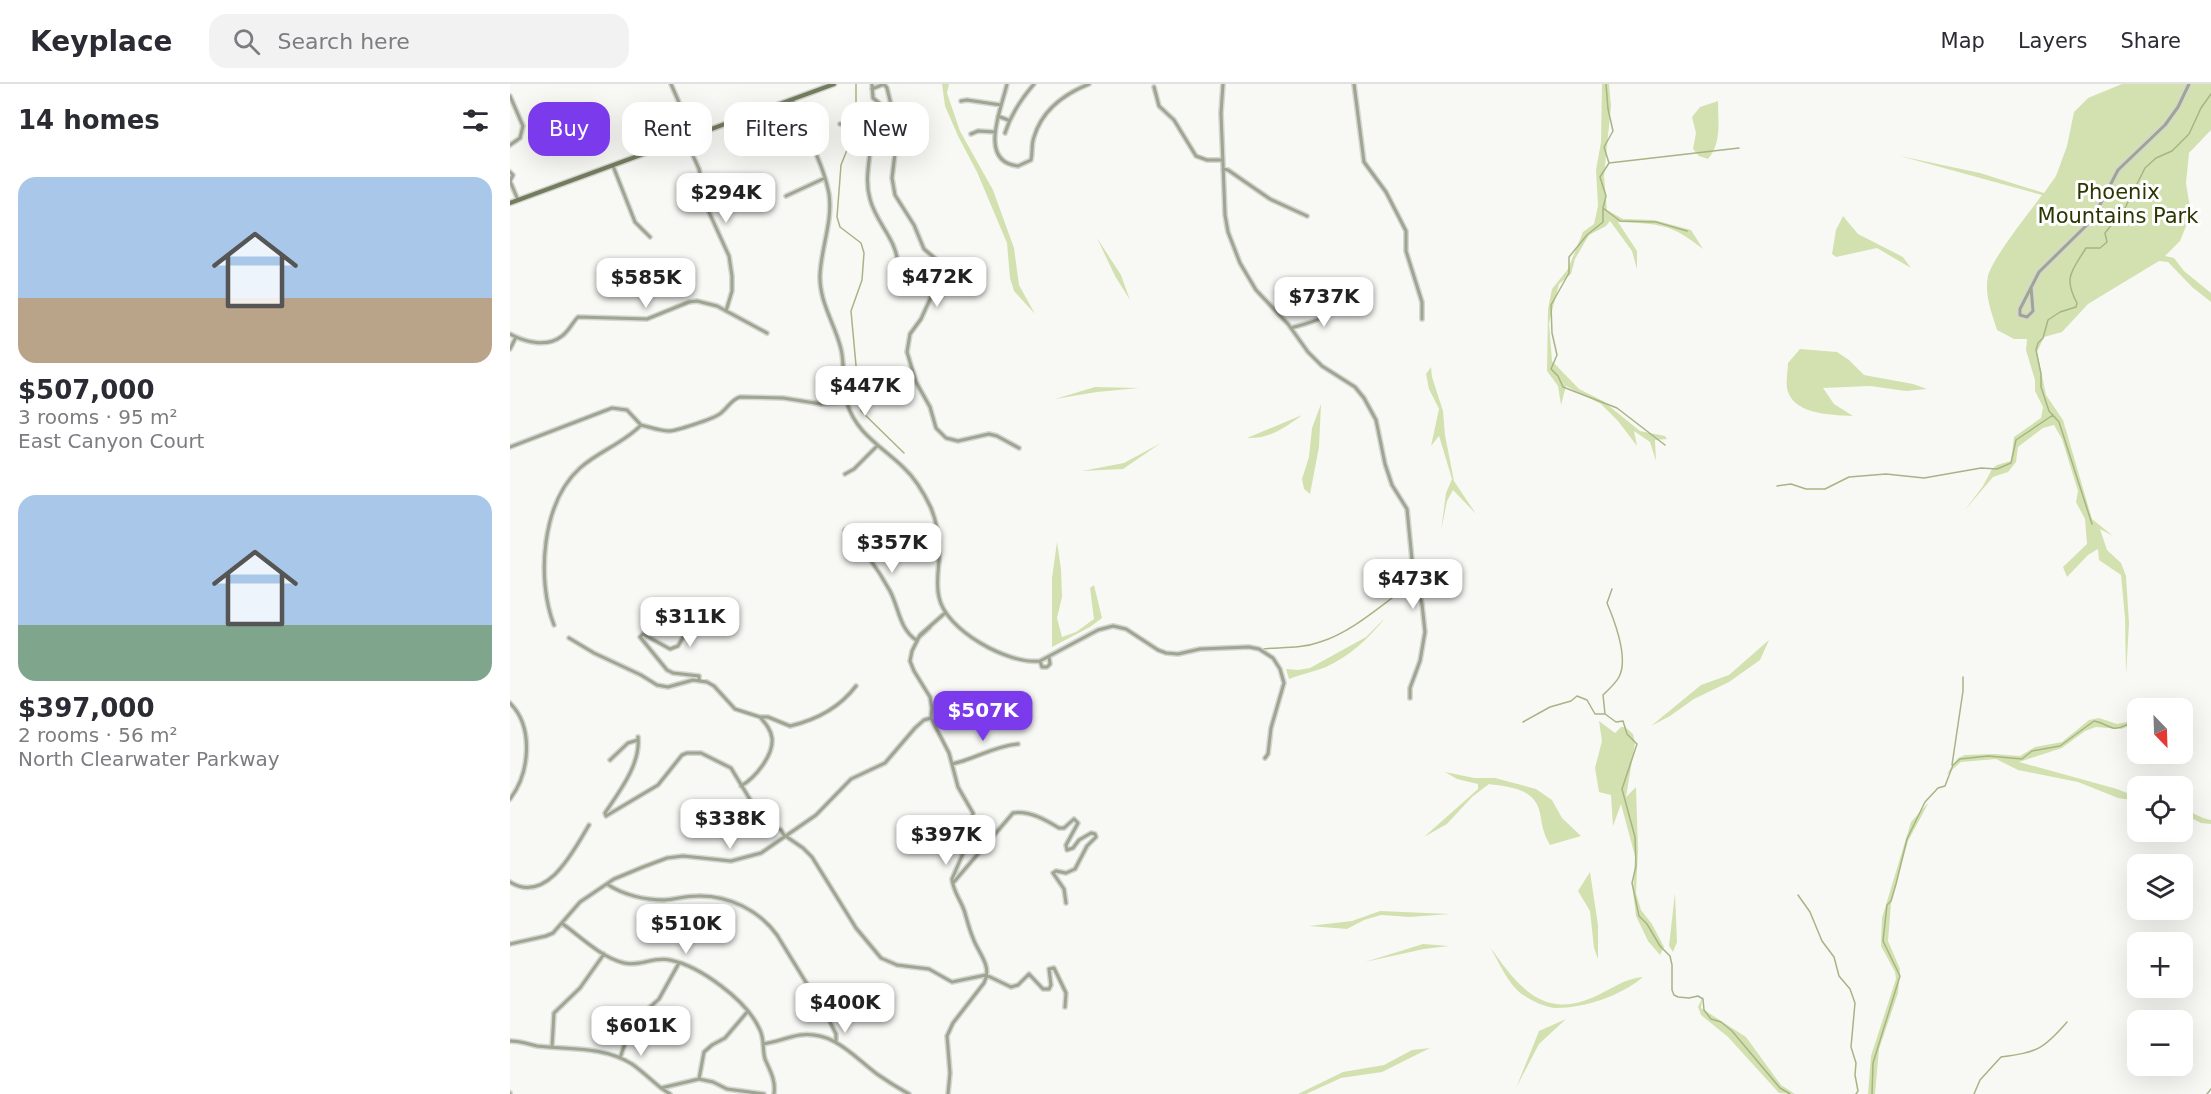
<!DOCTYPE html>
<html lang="en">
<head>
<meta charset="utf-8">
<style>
  body { margin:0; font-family:"DejaVu Sans",sans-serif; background:#f2f2f3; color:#2b2b33; height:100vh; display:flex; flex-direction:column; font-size:22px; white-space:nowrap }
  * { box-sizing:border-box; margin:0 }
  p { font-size:20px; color:#7c7c81 }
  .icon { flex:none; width:33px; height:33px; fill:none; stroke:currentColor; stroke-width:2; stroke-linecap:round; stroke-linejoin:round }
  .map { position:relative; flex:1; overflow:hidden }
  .sheet { display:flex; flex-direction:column; background:#fff; width:510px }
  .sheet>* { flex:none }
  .guide { position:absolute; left:18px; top:18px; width:570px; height:54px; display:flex; gap:12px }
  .needle { width:39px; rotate:157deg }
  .tools { position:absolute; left:1617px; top:614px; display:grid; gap:12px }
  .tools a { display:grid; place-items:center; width:66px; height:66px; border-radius:12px; background:#fff; box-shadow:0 6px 24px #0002; font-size:30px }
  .price { position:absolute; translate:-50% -51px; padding:0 14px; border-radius:12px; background:#fff; color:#222; font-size:20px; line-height:39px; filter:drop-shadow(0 2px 3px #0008) }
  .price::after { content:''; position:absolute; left:50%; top:36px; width:18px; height:14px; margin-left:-9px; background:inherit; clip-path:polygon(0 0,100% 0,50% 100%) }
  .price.current { background:#7c3aed; color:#fff }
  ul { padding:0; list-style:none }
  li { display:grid; align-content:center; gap:12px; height:318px; padding:0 18px }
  li span { display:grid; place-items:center; height:186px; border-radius:18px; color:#555 }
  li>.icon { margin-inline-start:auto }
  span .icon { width:108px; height:108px; fill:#fffc; stroke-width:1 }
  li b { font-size:26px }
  h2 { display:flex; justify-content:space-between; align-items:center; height:72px; padding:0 18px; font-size:26px }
  .chip { padding:0 21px; border-radius:18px; background:#fff; box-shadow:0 6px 24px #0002; font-size:21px; line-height:54px }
  .chip.current { background:#7c3aed; color:#fff }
  header { display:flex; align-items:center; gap:36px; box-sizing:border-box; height:84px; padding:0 30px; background:#fff; border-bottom:2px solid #e1e1e2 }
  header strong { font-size:28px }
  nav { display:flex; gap:33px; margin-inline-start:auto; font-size:21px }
  .search { width:420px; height:54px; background:#f2f2f3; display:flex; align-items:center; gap:15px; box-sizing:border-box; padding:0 21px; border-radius:18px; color:#7c7c81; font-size:22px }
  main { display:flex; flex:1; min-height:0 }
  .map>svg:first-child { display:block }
  .green { fill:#d3e1b0 }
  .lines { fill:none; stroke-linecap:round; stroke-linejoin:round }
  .stream { stroke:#a7b484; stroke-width:1.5 }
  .minor-casing { stroke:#d5d6d3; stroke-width:6 }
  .secondary-casing { stroke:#d5d6d3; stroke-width:7 }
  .minor { stroke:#9ea590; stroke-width:3 }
  .secondary { stroke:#737c5d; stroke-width:4 }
  .labels { text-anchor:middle; stroke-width:6; stroke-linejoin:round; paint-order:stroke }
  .park-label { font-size:21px; fill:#2c3700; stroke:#fff }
</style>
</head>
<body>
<header>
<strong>Keyplace</strong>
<div class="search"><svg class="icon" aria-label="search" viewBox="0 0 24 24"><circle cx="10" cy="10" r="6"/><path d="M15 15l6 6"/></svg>Search here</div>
<nav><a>Map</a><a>Layers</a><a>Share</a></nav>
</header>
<main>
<section class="sheet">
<h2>14 homes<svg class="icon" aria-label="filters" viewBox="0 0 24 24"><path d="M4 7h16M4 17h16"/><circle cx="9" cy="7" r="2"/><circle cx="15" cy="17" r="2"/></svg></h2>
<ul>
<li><span style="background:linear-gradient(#a9c7e8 65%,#b9a48a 0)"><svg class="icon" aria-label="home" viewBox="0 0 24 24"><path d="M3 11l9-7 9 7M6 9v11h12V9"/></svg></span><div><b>$507,000</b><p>3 rooms · 95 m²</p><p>East Canyon Court</p></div></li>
<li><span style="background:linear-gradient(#a9c7e8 70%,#7fa58c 0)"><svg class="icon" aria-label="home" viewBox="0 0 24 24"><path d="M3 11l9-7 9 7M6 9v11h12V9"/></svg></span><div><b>$397,000</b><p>2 rooms · 56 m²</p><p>North Clearwater Parkway</p></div></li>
</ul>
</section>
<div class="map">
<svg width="1701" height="1010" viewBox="0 0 1701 1010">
  <rect width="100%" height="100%" fill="#f8f9f5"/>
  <path class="green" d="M432 0H439L437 9 450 47 483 106 504 164 509 201 525 230 504 207 500 194 497 159 467 88 448 52 435 22Z
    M1092 0H1099L1101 22 1094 92 1097 126 1113 135 1144 136 1181 146 1193 165C1160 139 1149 140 1108 138L1127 167V185L1122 167 1100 137 1096 142 1079 151 1065 175 1061 190 1049 200 1039 239 1042 277 1069 305 1093 317 1130 347 1155 352 1157 355 1145 356 1146 377 1140 358 1124 347 1127 362 1108 337 1091 320 1056 302 1051 321 1048 302 1037 287 1038 225 1042 205 1058 185 1073 148 1084 140 1088 122 1086 86 1091 58Z
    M1612 0H1701V46L1679 69 1676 99 1681 130 1670 157 1655 172 1664 174 1674 187 1701 209V218L1682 203 1658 178 1649 177 1578 220 1552 248 1534 253 1527 268 1536 311 1553 336 1582 435 1603 452 1590 445 1597 466 1611 479 1616 492 1619 539 1616 591 1615 534 1611 491 1589 476 1588 465 1578 471 1557 493 1553 483 1577 460 1575 435 1566 418 1568 407 1552 355 1544 341 1533 344 1508 363 1506 378 1498 388 1483 393 1454 427 1473 402 1482 385 1487 381 1501 377 1504 353 1531 334 1533 323 1525 307V296L1516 266 1517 255H1504L1487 246C1482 229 1474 211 1478 192 1483 173 1519 129 1532 111L1390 72 1470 89 1534 109 1546 92 1557 62 1564 28 1578 14Z
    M1208 17C1208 37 1212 59 1198 75L1189 72 1183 65 1186 49 1182 33 1190 23Z
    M1333 132 1348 150 1393 173 1401 184 1367 164 1326 173 1322 170 1326 146Z
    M587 154 611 191 620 216 605 192Z
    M1290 265 1327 268 1339 276 1354 291 1403 300 1417 305 1396 307 1360 302 1313 304 1324 320 1343 332C1323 331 1286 331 1278 308 1275 300 1278 287 1278 279Z
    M921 283 922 293 933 327 935 351 944 397 966 430 943 406 937 417 931 447 936 409 942 395 929 352 921 362 929 325 919 305 916 290Z
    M585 303 629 304 587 308 545 315Z
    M811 320 809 363 800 410 794 405 792 395 799 373 802 344Z
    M792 331C775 344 759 355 737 354Z
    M651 359 613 385 572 387 614 379Z
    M547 458 551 485 552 513 547 534 552 553 566 548 584 535 580 504 584 501 592 534 580 543 542 563V494Z
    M875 534C859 554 840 572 816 583 804 588 791 590 779 595L776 585 788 586 800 584 856 553Z
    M1259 556 1250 576 1219 598 1184 615 1160 632 1141 642 1191 601 1219 591Z
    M1589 634 1607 640 1627 636V645L1619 642 1611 645 1586 643 1575 647 1552 664 1509 678 1607 705 1627 713V717L1608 714 1568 698 1508 686 1486 675 1451 678 1436 691 1448 674 1455 671 1484 670 1510 672 1525 663 1552 658 1579 636Z
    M1089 637 1105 649 1111 643H1115L1123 650 1125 659 1116 713 1126 703 1128 766 1126 809 1131 826 1142 840 1154 863 1150 871 1138 857 1126 832 1123 807 1125 772 1111 720 1103 742 1101 711 1089 708 1085 684 1092 657Z
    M935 688 964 694H985L1026 705 1042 716 1052 734 1071 752 1040 761C1033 749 1032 741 1030 729 1025 704 999 703 979 700L962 713 937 740 914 753 968 705V700L947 695Z
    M1419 718 1398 757 1381 819 1378 857 1390 885 1388 909 1369 965 1365 1010H1358L1361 972 1386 895 1385 888 1371 862 1372 834 1401 738Z
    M1672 719C1679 728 1690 734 1701 736V740L1691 739 1673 730Z
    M1080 788 1088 841V875L1084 864 1080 827 1068 807Z
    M1165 809 1167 858 1163 868 1159 862Z
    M870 827 940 830 900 833 871 831 854 836 837 845 799 842 842 837Z
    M913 860 939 862 914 865 855 878Z
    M980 863C1008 902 1033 937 1086 912 1101 905 1116 894 1133 893 1111 912 1074 924 1046 924 1037 924 1022 917 1015 912 999 903 989 878 980 863Z
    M1193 912 1191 924 1236 953 1271 1001 1285 1010 1269 1009 1218 953 1191 931 1188 923Z
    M1056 935 1029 960 1006 1004 1029 947Z
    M920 964 872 988 831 994 796 1010H788L833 988 874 981 902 966Z"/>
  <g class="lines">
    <path class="stream" d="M346 0V27L341 36 339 61 331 81 327 133 330 143 351 159 354 169 352 196 341 227 349 314 351 327 394 369
      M1096 0 1098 25 1103 47 1094 63 1099 79 1090 93 1096 112 1093 124 1110 137 1146 138 1177 147
      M1099 79 1229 64
      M1093 124V138L1077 151 1059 173V189L1041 221 1042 249 1047 271 1041 285 1048 292 1053 303 1107 324 1155 361
      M1267 402 1281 400 1296 405H1315L1339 393 1376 390 1414 394 1471 384 1487 385 1501 379 1506 356 1543 331
      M1582 440 1549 338 1539 327 1531 303V290L1526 266 1528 259 1533 254 1538 236 1550 228 1566 223 1567 219C1553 193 1562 187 1576 164H1590L1597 158 1595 149 1615 124 1635 84 1646 74 1662 67 1679 50 1691 24 1701 10
      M1102 505 1097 519C1105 538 1119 574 1109 593 1106 599 1098 606 1093 611L1095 630 1106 638 1113 637 1117 650 1127 660 1112 705 1125 753 1126 782 1122 799 1129 832 1137 840 1150 862 1160 872 1162 881V906L1164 911 1168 913 1179 914 1188 912 1193 915 1194 926 1201 935 1211 938 1222 947 1270 1004 1280 1010
      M750 565C770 563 791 565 810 558 845 547 874 518 904 498
      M1013 638 1040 623 1061 617 1067 612 1077 616 1085 630H1095
      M1672 657 1677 654
      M1442 681 1453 607V593
      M1288 811 1300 828 1312 857 1324 873 1329 892 1340 905 1345 919 1341 963 1346 979 1345 991 1348 1007 1346 1010
      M1362 1010 1363 979 1390 892 1373 857 1377 821 1381 817 1386 800 1397 755 1415 718 1428 704 1435 702 1443 681 1450 675 1478 672 1512 675 1522 667 1550 662 1584 637C1591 638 1596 642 1603 644 1612 646 1618 637 1628 639
      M1464 1010 1470 996 1491 973C1527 968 1533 966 1557 938
      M1697 1010 1701 1005"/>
    <g class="minor-casing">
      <path id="minor" d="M161 0 184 53
        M362 0 363 14 374 23 382 38
        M374 0 377 4 385 37 387 53 382 94 385 111 404 141 414 165 439 186 443 194 440 202 421 213 411 235 400 250 397 268 406 298 420 323 426 344 436 354 448 357 479 350 487 352 509 364
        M497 0C492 23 467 78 508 82L521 76C523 68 521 61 524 53 532 26 554 10 579 0
        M713 0 711 29 715 131 718 148 730 179 746 206 778 240 798 268 812 282 845 303 854 314 866 336 875 380 882 401 897 425 903 486 912 520 915 548 910 577 900 604V614
        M844 0 854 78 876 108 896 147V167L912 218V235
        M644 3 649 22 664 36 686 72 697 76H711
        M362 5 374 0
        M0 12 13 42 10 54 0 61
        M283 17C294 48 313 77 319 110 323 137 311 164 310 191 309 218 325 240 331 265 335 282 332 301 337 319 346 349 371 362 393 383 405 394 414 409 421 424 428 441 430 459 429 477 428 489 426 501 429 513 435 546 499 581 530 577L588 546 603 542 616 545 648 566 656 569 668 570 690 565 739 563 749 565 763 574 770 585 774 599 761 644 758 670 755 674
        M451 17 457 16 491 21
        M488 32 498 36
        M330 40C367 46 374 43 408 27
        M361 44C363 68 353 92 360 115 366 139 386 154 388 180
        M495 49C501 30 511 15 524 0
        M461 50 468 47 485 48
        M176 56 189 85 198 126 219 172 222 192V207L216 227
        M103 82 125 138 140 153
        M713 85 718 86 760 115 797 132
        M0 88 3 91 0 97 8 116
        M276 112 315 94
        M1521 203 1523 227 1517 233 1510 231V225L1529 188 1582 136 1608 86 1655 41 1668 23 1679 0
        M781 244C798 239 819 235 828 219
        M0 250C15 258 37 264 52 252 59 247 62 239 68 233L137 235 179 218 187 217 207 222 257 249
        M0 265 6 253
        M131 341C140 343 150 347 159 347 166 347 202 335 208 331 217 326 220 316 230 313L273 314 311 320 336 318
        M0 363 102 324 117 326 131 341
        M335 390 344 385 367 362
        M335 446C353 464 368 485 380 507 389 524 389 544 406 556
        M435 529 410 551 402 567 400 577 404 587 420 613 422 624 421 634 439 669 448 703 463 729 457 760 442 795C443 807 450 815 454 826 457 835 459 845 463 854 468 869 483 882 474 899L443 939 437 952 440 989 438 1010
        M44 541C26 495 32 418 70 384 89 367 114 359 131 341
        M59 554 84 569 131 591 147 601 158 603 183 596 197 598 204 602 225 625 250 633H258L280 642C306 636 330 623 346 602
        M407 555 420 543
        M530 577 532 583H537L540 580 539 573
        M189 596V592L163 589 157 586 130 553 133 550 160 565 168 562 183 536 200 527V523L194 517
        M0 619C24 643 20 689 0 715
        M128 653C131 680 109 708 95 729L96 732 148 701 172 671 177 669H191L221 684 253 737 271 746 274 751 293 764 302 773 346 844 371 874 387 881 419 885 442 898 476 891 501 903 508 901 519 890 533 905H539L541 901 539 885 544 884 556 909 555 923
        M100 676 118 659 128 656
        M442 680C465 675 484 662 508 660
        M231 702C245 694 264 671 262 654 261 646 256 640 250 633
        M0 798C37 821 64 766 79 741
        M443 799 503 729C519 726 536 736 549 744H554L564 735 568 739 556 761 557 766 563 764 569 756 581 749 585 750 586 753 577 762 565 785 556 789 546 787 543 789 554 805 556 819
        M97 800C113 811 135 816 154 816 165 815 176 812 187 812 218 811 249 826 267 851L319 936 326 950V957
        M53 840C72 854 91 873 114 879 130 883 144 872 160 876 190 882 236 916 249 944 255 954 252 965 255 975 260 987 266 996 264 1010
        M0 860 36 852 43 849 70 818 104 795 133 783 157 774 173 772 221 777 251 769 306 731 341 695 375 679 405 644 414 636 421 634
        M0 957C10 957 18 960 27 962 59 966 93 962 122 980 132 987 141 996 151 1004L189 995 203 998 217 1005 254 1010
        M253 960C266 958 278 953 290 951 324 947 343 972 367 990 377 997 388 1004 399 1010
        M42 963 44 929 70 904 94 870
        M110 974 121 942 128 934 149 915 169 879
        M189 995 194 968 202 961 215 954 238 927
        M151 1004 160 1010
        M0 1009V1010"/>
    </g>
    <g class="secondary-casing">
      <path id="secondary" d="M0 119 324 0"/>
    </g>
    <use href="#minor" class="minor"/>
    <use href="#secondary" class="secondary"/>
  </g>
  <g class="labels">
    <g class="park-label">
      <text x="1608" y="115">Phoenix<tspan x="1608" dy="24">Mountains Park</tspan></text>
    </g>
  </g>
</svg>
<div class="tools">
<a><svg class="needle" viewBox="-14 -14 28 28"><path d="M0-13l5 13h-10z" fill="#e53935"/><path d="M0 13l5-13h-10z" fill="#7c7c81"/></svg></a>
<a><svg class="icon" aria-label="locate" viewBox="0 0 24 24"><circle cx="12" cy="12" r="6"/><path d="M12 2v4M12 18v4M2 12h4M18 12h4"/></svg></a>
<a><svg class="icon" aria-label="layers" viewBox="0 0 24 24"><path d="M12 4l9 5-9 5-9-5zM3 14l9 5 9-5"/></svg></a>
<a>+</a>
<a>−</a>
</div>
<b class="price" style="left:216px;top:140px">$294K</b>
<b class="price" style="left:427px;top:224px">$472K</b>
<b class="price" style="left:136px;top:225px">$585K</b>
<b class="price" style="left:814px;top:244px">$737K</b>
<b class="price" style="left:355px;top:333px">$447K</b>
<b class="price" style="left:382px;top:490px">$357K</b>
<b class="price" style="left:903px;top:526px">$473K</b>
<b class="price" style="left:180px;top:564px">$311K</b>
<b class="price current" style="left:473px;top:658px">$507K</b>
<b class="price" style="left:220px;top:766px">$338K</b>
<b class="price" style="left:436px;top:782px">$397K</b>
<b class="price" style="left:176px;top:871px">$510K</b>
<b class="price" style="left:335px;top:950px">$400K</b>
<b class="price" style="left:131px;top:973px">$601K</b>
<div class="guide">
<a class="chip current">Buy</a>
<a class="chip">Rent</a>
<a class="chip">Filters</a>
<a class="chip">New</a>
</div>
</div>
</main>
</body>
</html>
